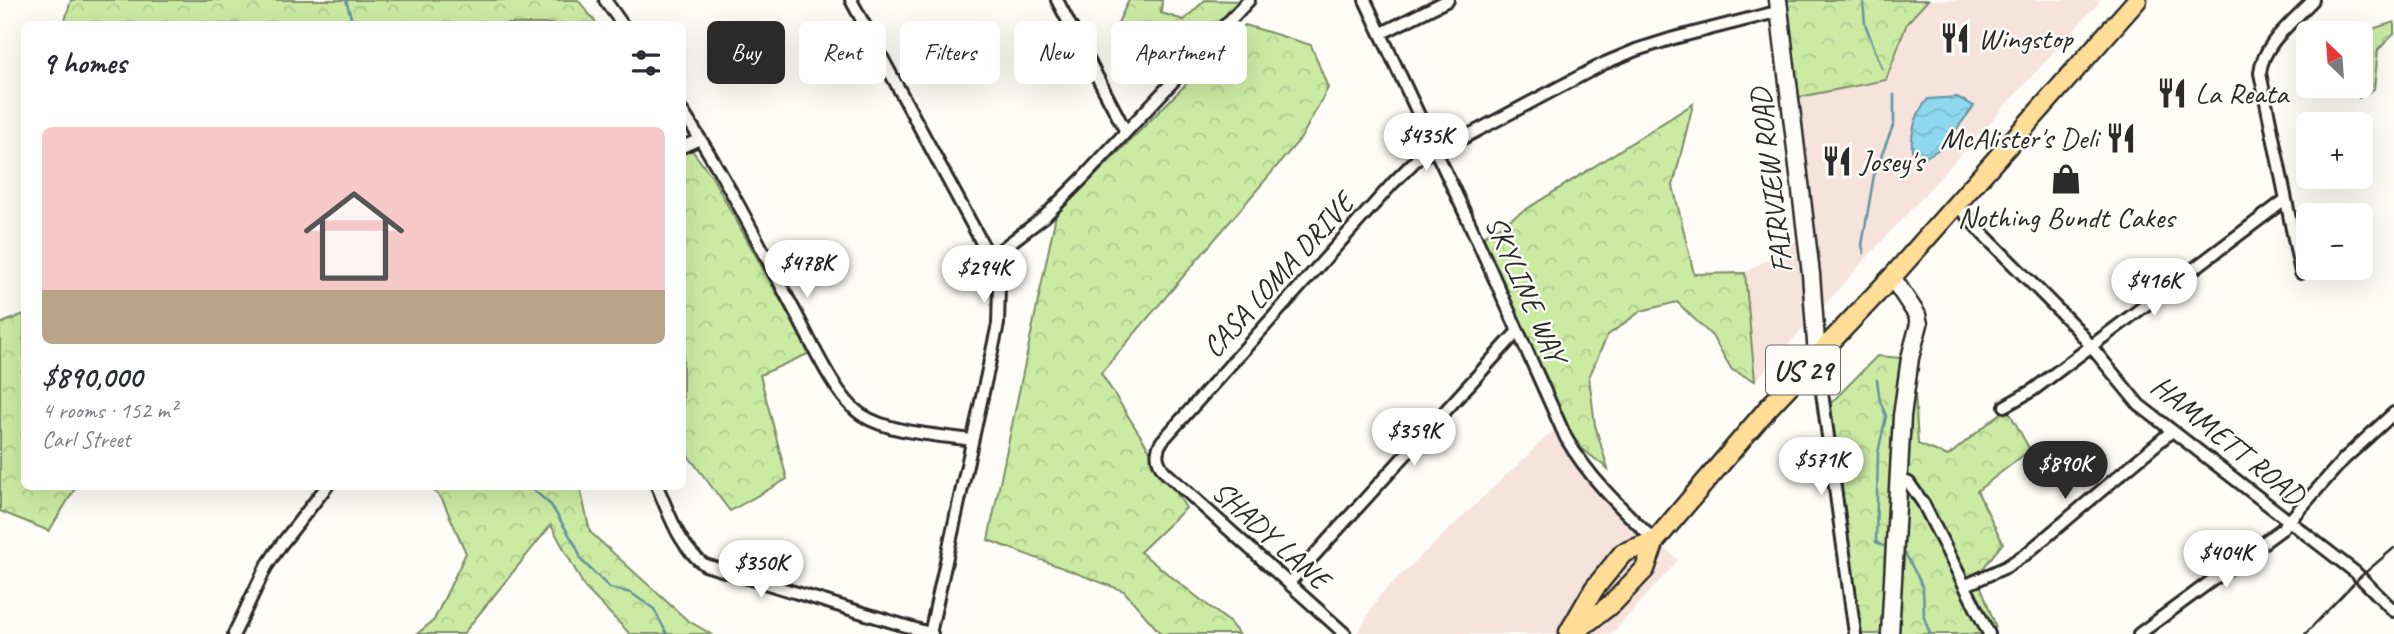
<!DOCTYPE html>
<html lang="en">
<head>
<meta charset="utf-8">
<style>
  body { margin:0; font-family:Caveat,sans-serif; background:#f7f7f7; color:#2b2b33; height:100vh; display:flex; flex-direction:column; font-size:26px; white-space:nowrap }
  * { box-sizing:border-box; margin:0 }
  p { font-size:23px; color:#7c7c81 }
  .icon { flex:none; width:38px; height:38px; fill:none; stroke:currentColor; stroke-width:2; stroke-linecap:round; stroke-linejoin:round }
  .map { position:relative; flex:1; overflow:hidden }
  .side { position:absolute; left:21px; top:21px; width:665px; height:469px; display:flex; flex-direction:column; background:#fff; border-radius:10px; box-shadow:0 7px 28px #0002 }
  .side>* { flex:none }
  .top-card { position:absolute; left:707px; top:21px; width:665px; height:63px; display:flex; gap:14px }
  .needle { width:46px; rotate:335deg }
  .buttons { position:absolute; left:2296px; top:21px; display:grid; gap:14px }
  .buttons a { display:grid; place-items:center; width:77px; height:77px; border-radius:10px; background:#fff; box-shadow:0 7px 28px #0002; font-size:35px }
  .price { position:absolute; translate:-50% -60px; padding:0 16px; border-radius:24px; background:#fff; color:#222; font-size:23px; line-height:46px; filter:drop-shadow(0 2px 4px #0008) }
  .price::after { content:''; position:absolute; left:50%; top:42px; width:21px; height:16px; margin-left:-10px; background:inherit; clip-path:polygon(0 0,100% 0,50% 100%) }
  .price.on { background:#2b2b2b; color:#fff }
  ul { padding:0; list-style:none }
  li { display:grid; align-content:center; gap:14px; height:371px; padding:0 21px }
  li span { display:grid; place-items:center; height:217px; border-radius:10px; color:#555 }
  li>.icon { margin-inline-start:auto }
  span .icon { width:126px; height:126px; fill:#fffc; stroke-width:1 }
  li b { font-size:30px }
  h2 { display:flex; justify-content:space-between; align-items:center; height:84px; padding:0 21px; font-size:30px }
  .chip { padding:0 24px; border-radius:10px; background:#fff; box-shadow:0 7px 28px #0002; font-size:24px; line-height:63px }
  .chip.on { background:#2b2b2b; color:#fff }
  .map>svg:first-child { display:block }
  .built { fill:#f5e3dc }
  .forest { fill:url(#forest-crowns); stroke:#7b8b67; stroke-width:2 }
  .water { fill:url(#water-waves); stroke:#6693a0; stroke-width:2 }
  .lines { fill:none; stroke-linecap:round; stroke-linejoin:round }
  .stream { stroke:#6693a0; stroke-width:2.5 }
  .street-casing { stroke:#2b2b2b; stroke-width:16 }
  .secondary-casing { stroke:#2b2b2b; stroke-width:21 }
  .primary-casing { stroke:#2b2b2b; stroke-width:23 }
  .street { stroke:#fdfcf7; stroke-width:10 }
  .secondary { stroke:#fdfcf7; stroke-width:16 }
  .primary { stroke:#fedd96; stroke-width:18 }
  .rail { stroke:#2b2b2b; stroke-width:2.5 }
  .labels { text-anchor:middle; stroke-width:5; stroke-linejoin:round; paint-order:stroke }
  .shield { fill:#fdfcf7; stroke:#6a6a68; stroke-width:2 }
  .shield-label { font-size:28px; font-weight:bold; fill:#2b2b2b }
  .poi-label { font-size:30px; fill:#2b2b2b; stroke:#fdfcf7; text-anchor:start }
  .street-label { font-size:30px; fill:#2b2b2b; stroke:#fdfcf7 }
</style>
</head>
<body>
<div class="map">
<svg width="2394" height="634" viewBox="0 0 2394 634">
  <defs>
    <pattern id="forest-crowns" width="20" height="18" patternUnits="userSpaceOnUse" patternTransform="scale(1.75)"><rect width="20" height="18" fill="#cbeba3"/><path d="M2 6a3 3 0 1 1 6 0M12 15a3 3 0 1 1 6 0" fill="none" stroke="#aeca8c"/></pattern>
    <pattern id="water-waves" width="16" height="10" patternUnits="userSpaceOnUse" patternTransform="scale(1.75)"><rect width="16" height="10" fill="#8dd8ee"/><path d="M0 5q4-4 8 0t8 0" fill="none" stroke="#7abacc"/></pattern>
  </defs>
  <rect width="100%" height="100%" fill="#fdfcf7"/>
  <filter id="ink" filterUnits="userSpaceOnUse"><feTurbulence type="fractalNoise" baseFrequency=".0143" numOctaves="2"/><feDisplacementMap in="SourceGraphic" scale="14" xChannelSelector="R" yChannelSelector="G"/><feConvolveMatrix kernelMatrix="1 2 1 2 8 2 1 2 1" color-interpolation-filters="sRGB"/></filter>
  <g filter="url(#ink)">
    <path class="built" d="M1928 0H2101L1755 381 1745 273 1809 233 1794 98 1886 80 1907 22Z
      M1556 428 1635 523 1678 560 1612 634H1357L1380 595Z"/>
    <path class="forest" d="M71 0H578L597 24H64Z
      M1129 0H1162L1161 13 1184 20 1205 0 1241 1 1188 49 1112 35Z
      M1777 0H1928L1907 23 1886 80 1794 98Z
      M2394 22V34L2378 50 2374 89 2359 98 2356 86H2361L2359 33Z
      M1245 25 1311 45 1328 88 1301 138 1101 373 1186 508 1140 552 1229 622 1239 634H1161L1124 591 988 540 1056 215Z
      M1693 104 1673 186 1694 274 1745 273 1755 381 1732 370 1712 336 1677 302 1641 311 1607 336 1589 377 1595 425 1608 469 1556 428 1476 241Z
      M683 138 712 177 810 353 760 375 787 479 730 511 683 449Z
      M24 314V486L76 487 49 531 0 511V324Z
      M1877 356 1913 359 1918 444 1948 456 2007 408 2030 450 1977 491 2003 543 1977 576 1996 627 1983 634H1860L1828 406Z
      M431 487H580L590 532 687 620 711 634H630L585 588 551 525 463 634H417L434 620 466 553 443 501Z"/>
    <path class="water" d="M1957 97 1974 106 1943 147 1924 158 1913 156C1909 138 1915 113 1928 99Z"/>
    <g class="lines">
      <path class="stream" d="M346 0 353 24
        M1863 0 1865 24 1882 68
        M1864 253 1862 245 1874 175 1894 123V95
        M1877 380 1880 401 1886 416 1878 453 1876 542 1883 546
        M529 486 551 505 576 546 582 561 610 588 631 593 654 609 667 634
        M1905 553 1923 587 1924 617 1930 634"/>
      <g class="street-casing">
        <path id="street" d="M605 0 622 24
          M851 0 990 258 999 286 998 324 930 634
          M1057 0 1126 132
          M1365 0 1469 222 1566 438C1589 478 1622 509 1655 541
          M1382 33 1448 0
          M682 111C724 173 758 242 793 308 809 337 835 398 862 415 889 433 940 435 971 440
          M682 147 700 139
          M1956 204 1982 233 2076 328 2139 405 2355 572 2394 611
          M990 258 1044 217 1083 178 1249 0
          M2301 273 2260 73C2263 43 2294 21 2313 0
          M1817 356 1855 634
          M2005 406 2033 390 2285 200
          M1899 479 1909 483 1923 503 1989 634
          M657 486C670 515 679 547 705 565L932 634
          M1289 583 1518 331
          M1966 585 2006 567 2026 554 2172 431
          M234 634 266 567 280 546 327 486
          M1345 634 1166 473C1157 463 1154 453 1162 441L1393 183 1419 157 1448 146 1605 63 1636 50 1674 38 1780 11
          M2139 634 2282 529 2344 459 2394 413"/>
      </g>
      <g class="secondary-casing">
        <path id="secondary" d="M1778 0 1811 274 1817 356
          M1890 634 1902 416 1910 358 1919 324 1917 315 1892 277"/>
      </g>
      <g class="primary-casing">
        <path id="primary" d="M1569 632 1594 589 1623 553 1655 541
          M1572 634 1614 602 1645 569 1655 541 1769 407 1892 277 2137 0"/>
      </g>
      <use href="#street" class="street"/>
      <use href="#secondary" class="secondary"/>
      <use href="#primary" class="primary"/>
      <path class="rail" d="M2305 634 2360 577 2394 548"/>
    </g>
  </g>
  <defs>
    <g id="restaurant-bare" transform="scale(2.415)"><path d="M-5-6h1v4h1v-4h1v4h1v-4h1v5L-1.5 .5V6h-2V.5L-5-1ZM5-6V6H3V1.5H1.5Q1.5-4 5-6Z" fill="#2b2b2b" stroke="#fdfcf7" stroke-width="2.5" paint-order="stroke"/></g>
    <g id="shop-bare" transform="scale(2.415)"><path d="M-5-2.5h2.3a2.7 3.5 0 0 1 5.4 0H5L5.5 6h-11ZM-1.5-2.5h3a1.5 2.3 0 0 0-3 0Z" fill="#2b2b2b" stroke="#fdfcf7" stroke-width="2.5" paint-order="stroke"/></g>
  </defs>
  <g fill-rule="evenodd">
    <use href="#restaurant-bare" x="1955" y="38"/>
    <use href="#restaurant-bare" x="2172" y="93"/>
    <use href="#restaurant-bare" x="2121" y="138"/>
    <use href="#restaurant-bare" x="1837" y="161"/>
    <use href="#shop-bare" x="2066" y="179"/>
  </g>
  <g class="labels">
    <rect class="shield" x="1766" y="345.5" width="74" height="49" rx="5"/>
    <g class="shield-label">
      <text x="1803" y="380">US 29</text>
    </g>
    <g class="poi-label">
      <text x="1978" y="48">Wingstop</text>
      <text x="2195" y="103">La Reata</text>
      <text x="2098" y="148" text-anchor="end">McAlister's Deli</text>
      <text x="1860" y="171">Josey's</text>
      <text x="2066" y="227" text-anchor="middle">Nothing Bundt Cakes</text>
    </g>
    <g class="street-label">
      <text transform="translate(1771 181) rotate(-97)" y="10">FAIRVIEW ROAD</text>
      <text transform="translate(1278 275) rotate(-48)" y="10">CASA LOMA DRIVE</text>
      <text transform="translate(1526 289) rotate(66)" y="10">SKYLINE WAY</text>
      <text transform="translate(2228 440) rotate(39)" y="10">HAMMETT ROAD</text>
      <text transform="translate(1271 535) rotate(42)" y="10">SHADY LANE</text>
    </g>
  </g>
</svg>
<div class="buttons">
<a><svg class="needle" viewBox="-14 -14 28 28"><path d="M0-13l5 13h-10z" fill="#e53935"/><path d="M0 13l5-13h-10z" fill="#7c7c81"/></svg></a>
<a>+</a>
<a>−</a>
</div>
<b class="price" style="left:1426px;top:173px">$435K</b>
<b class="price" style="left:807px;top:300px">$478K</b>
<b class="price" style="left:984px;top:305px">$294K</b>
<b class="price" style="left:2154px;top:318px">$416K</b>
<b class="price" style="left:1414px;top:468px">$359K</b>
<b class="price" style="left:1821px;top:497px">$571K</b>
<b class="price on" style="left:2065px;top:501px">$890K</b>
<b class="price" style="left:2226px;top:590px">$404K</b>
<b class="price" style="left:761px;top:600px">$350K</b>
<div class="top-card">
<a class="chip on">Buy</a>
<a class="chip">Rent</a>
<a class="chip">Filters</a>
<a class="chip">New</a>
<a class="chip">Apartment</a>
</div>
<section class="side">
<h2>9 homes<svg class="icon" aria-label="filters" viewBox="0 0 24 24"><path d="M4 7h16M4 17h16"/><circle cx="9" cy="7" r="2"/><circle cx="15" cy="17" r="2"/></svg></h2>
<ul>
<li><span style="background:linear-gradient(#f6c9c9 75%,#b9a48a 0)"><svg class="icon" aria-label="home" viewBox="0 0 24 24"><path d="M3 11l9-7 9 7M6 9v11h12V9"/></svg></span><div><b>$890,000</b><p>4 rooms · 152 m²</p><p>Carl Street</p></div></li>
</ul>
</section>
</div>
</body>
</html>
